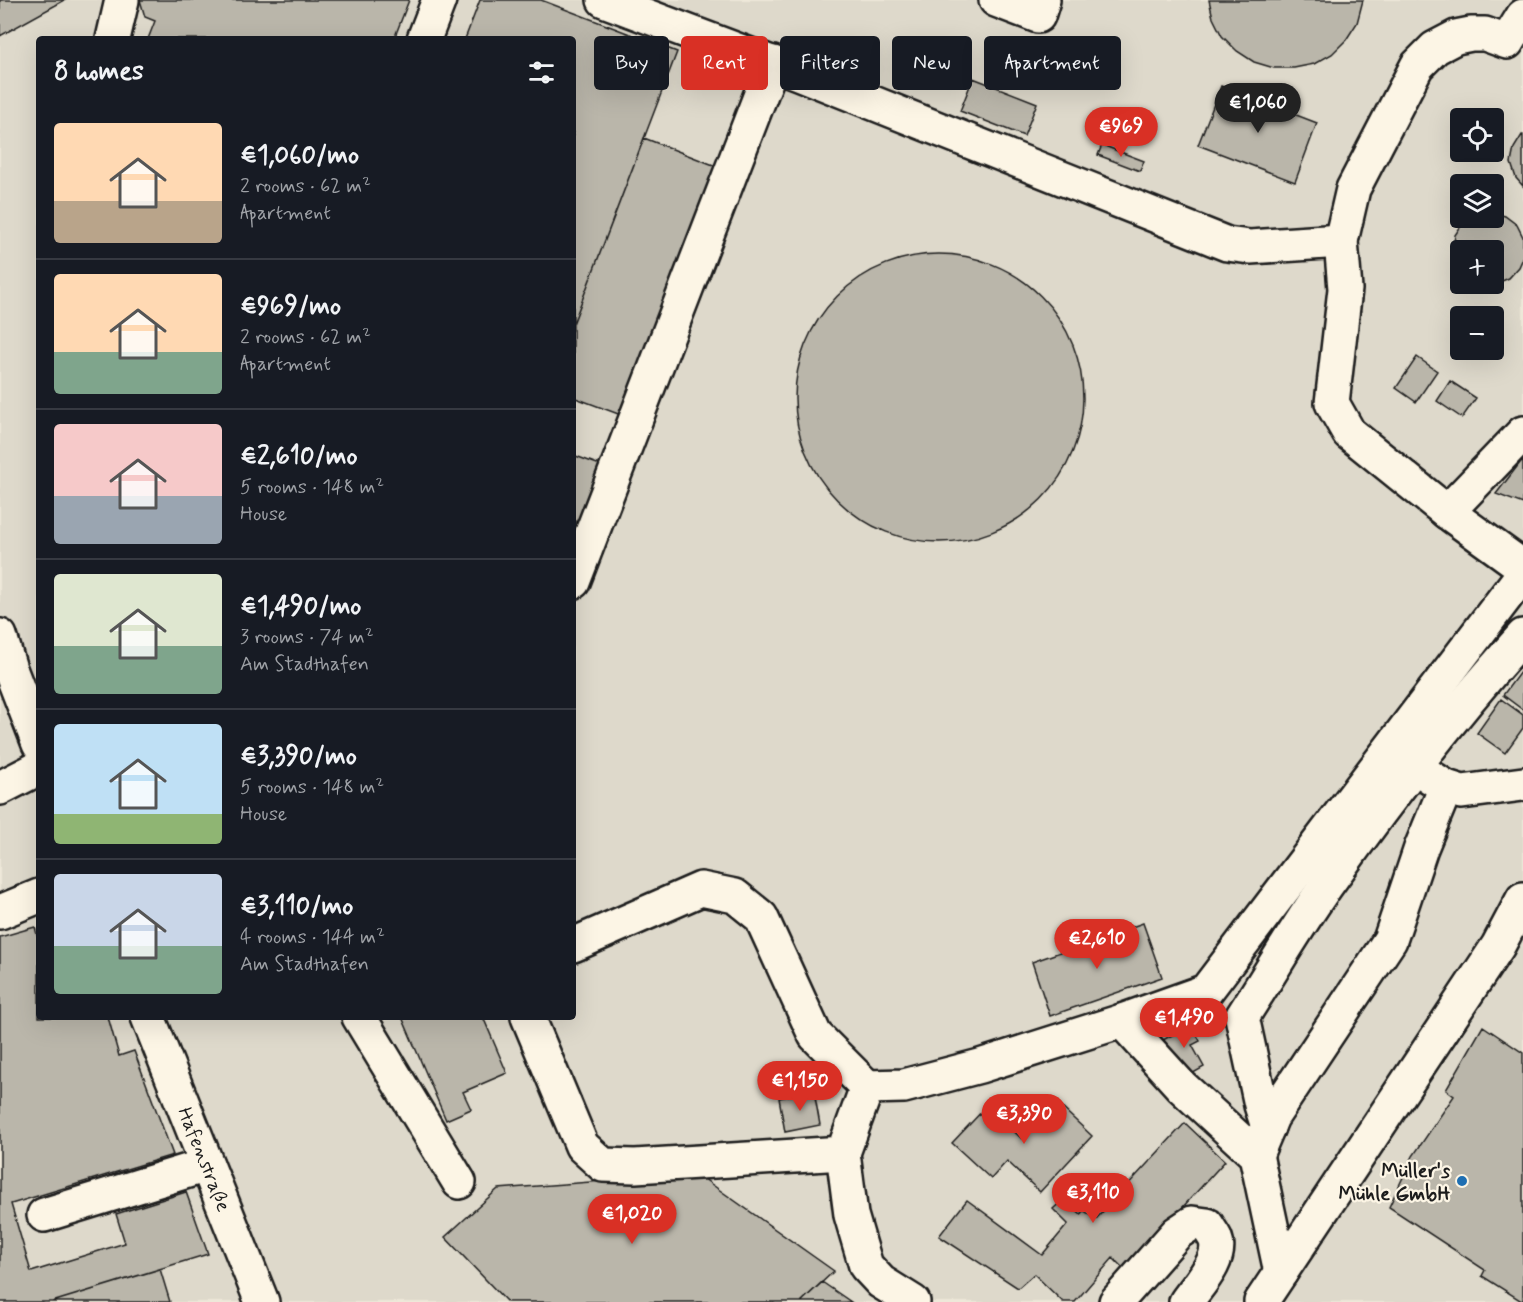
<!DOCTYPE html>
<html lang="en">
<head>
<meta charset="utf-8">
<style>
  body { margin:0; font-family:Mynerve,sans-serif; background:#20242c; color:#f1f3f6; height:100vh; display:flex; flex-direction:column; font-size:22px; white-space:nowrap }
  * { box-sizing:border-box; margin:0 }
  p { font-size:20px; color:#9ea1a6 }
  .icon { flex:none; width:33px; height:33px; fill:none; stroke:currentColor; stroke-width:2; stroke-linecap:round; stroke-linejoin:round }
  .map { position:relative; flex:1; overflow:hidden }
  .sheet { position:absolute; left:36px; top:36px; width:540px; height:984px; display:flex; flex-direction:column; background:#171b24; border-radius:6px; box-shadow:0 6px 24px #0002 }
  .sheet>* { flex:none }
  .hud { position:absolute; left:594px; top:36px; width:570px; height:54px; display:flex; gap:12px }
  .controls { position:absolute; left:1450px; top:108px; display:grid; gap:12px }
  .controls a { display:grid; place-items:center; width:54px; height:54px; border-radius:6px; background:#171b24; box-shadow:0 6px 24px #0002; font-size:30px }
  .price { position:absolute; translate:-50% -51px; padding:0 14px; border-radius:21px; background:#d93025; color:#fff; font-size:20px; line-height:39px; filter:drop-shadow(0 2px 3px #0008) }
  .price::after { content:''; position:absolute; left:50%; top:36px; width:18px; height:14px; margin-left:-9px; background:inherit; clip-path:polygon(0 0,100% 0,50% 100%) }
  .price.active { background:#222; color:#fff }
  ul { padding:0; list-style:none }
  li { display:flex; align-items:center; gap:18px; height:150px; padding:0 18px }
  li+li { border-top:2px solid #363941 }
  li span { display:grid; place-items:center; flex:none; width:168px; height:120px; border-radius:6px; color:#555 }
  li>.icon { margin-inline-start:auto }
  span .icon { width:72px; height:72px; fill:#fffc; stroke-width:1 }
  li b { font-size:26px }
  h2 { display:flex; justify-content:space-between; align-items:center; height:72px; padding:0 18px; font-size:26px }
  .chip { padding:0 21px; border-radius:6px; background:#171b24; box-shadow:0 6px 24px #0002; font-size:21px; line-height:54px }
  .chip.active { background:#d93025; color:#fff }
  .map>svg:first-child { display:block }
  .built { fill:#ded9cb; fill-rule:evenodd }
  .building { fill:#bab6aa; stroke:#1c1c1c; stroke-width:1.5 }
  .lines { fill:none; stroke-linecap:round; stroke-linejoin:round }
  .minor-casing { stroke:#1c1c1c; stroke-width:38 }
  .minor { stroke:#fcf5e5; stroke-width:33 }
  .poi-dot { fill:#1f6fb2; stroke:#fcf5e5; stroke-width:2 }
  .labels { text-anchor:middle; stroke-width:4.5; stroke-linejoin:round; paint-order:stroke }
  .street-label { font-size:20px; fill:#1c1c1c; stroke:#fcf5e5 }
  .poi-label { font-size:20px; font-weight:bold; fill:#1c1c1c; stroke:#fcf5e5; text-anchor:end }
</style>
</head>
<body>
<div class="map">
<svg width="1523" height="1302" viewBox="0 0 1523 1302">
  <rect width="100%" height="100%" fill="#eee8d9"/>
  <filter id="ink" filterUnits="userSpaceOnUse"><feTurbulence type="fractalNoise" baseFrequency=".0167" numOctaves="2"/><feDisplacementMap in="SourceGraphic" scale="12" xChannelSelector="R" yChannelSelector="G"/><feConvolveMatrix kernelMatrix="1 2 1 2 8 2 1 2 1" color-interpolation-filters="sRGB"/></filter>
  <g filter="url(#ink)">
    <path class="built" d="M0 0H1523V1302H0ZM39 39H573V1017H39ZM1461 118H1494V152H1461ZM1461 184H1494V218H1461ZM1461 250H1494V284H1461ZM1461 316H1494V350H1461Z"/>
    <path class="building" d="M0 0H65L0 36Z
      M140 0H409L394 39H148L155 21 145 17Z
      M480 0H541L677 52 573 324V39H465Z
      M1209 0H1363L1357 23 1346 40 1332 54 1314 64 1294 68H1274L1254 62 1237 51 1222 36 1213 18Z
      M973 78 1037 103 1024 136 960 111Z
      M1221 86 1317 123 1295 182 1198 145Z
      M1522 135H1523V186L1516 178 1511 163 1514 148Z
      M644 138 716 166 621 415 573 397V324Z
      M1102 145 1144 161 1140 171 1098 155Z
      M1494 213 1505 216 1517 225 1523 237V258L1519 267 1509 278 1495 284 1494 250H1461V270L1457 265 1453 250 1455 235 1463 223 1471 218H1494Z
      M795 398a144 144 0 1 1 288 0a144 144 0 1 1-288 0Z
      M1417 357 1437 371 1416 402 1396 388Z
      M1450 381 1476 398 1462 418 1437 401Z
      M573 455 600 465 573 537Z
      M1523 459V504L1496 494Z
      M1523 668V710L1503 695Z
      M1501 699 1523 715V728L1505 753 1477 733Z
      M1143 923 1162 977 1050 1016 1032 962Z
      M35 927 39 942V1017H108L119 1056 134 1051 173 1155 11 1204 31 1272 125 1243 116 1214 186 1192 208 1254 52 1302H0V937Z
      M402 1017H483L507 1073 463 1092 471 1109 446 1120Z
      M1191 1025 1200 1041 1192 1045 1204 1067 1188 1076 1177 1056 1169 1060 1159 1042Z
      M1483 1026 1523 1053V1302L1482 1276 1485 1270 1389 1207 1413 1156 1454 1096 1446 1090Z
      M814 1091 820 1125 785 1132 779 1098Z
      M1056 1102 1092 1136 1040 1192 1007 1161 991 1179 952 1143 987 1106 1022 1139Z
      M1185 1123 1225 1161 1125 1270 1113 1258 1075 1302H1063L1034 1274 1018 1288 939 1236 967 1200 1042 1255 1068 1224 1053 1209 1064 1199 1081 1214 1083 1210 1096 1219Z
      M697 1174 834 1271 801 1302H507L445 1237 498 1189Z
      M160 1269 170 1302H52Z
      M822 1282 851 1302H801Z"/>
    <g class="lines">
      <g class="minor-casing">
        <g id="minor">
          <path d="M604 0 798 73 1227 244 1250 247 1341 241"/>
          <path d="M996 0 1038 16 1043 0"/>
          <path d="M1523 16 1507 42 1485 34H1471L1456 37 1435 48 1417 66 1353 189 1341 241 1345 289 1332 403 1349 433 1447 512 1523 567"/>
          <path d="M113 39 122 0"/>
          <path d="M424 39 439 0"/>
          <path d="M1447 512 1523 433"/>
          <path d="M573 582 773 63"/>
          <path d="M0 636 10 669 39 744"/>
          <path d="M1429 776 1446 787 1462 792 1523 784"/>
          <path d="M0 788 39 768"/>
          <path d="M0 912 39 896"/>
          <path d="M573 945 701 889 735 896 761 917 815 1035 867 1087"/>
          <path id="s1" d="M148 1017 262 1302"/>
          <path d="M359 1017 459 1182"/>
          <path d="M528 1017 582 1146 603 1165 635 1166 843 1153"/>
          <path d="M1122 1021 1181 1086 1256 1155 1281 1272"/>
          <path d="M1268 1127 1261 1105 1242 1017C1270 974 1296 928 1326 886 1387 800 1452 715 1523 636"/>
          <path d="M1256 1155 1272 1117 1390 940 1421 848 1446 787"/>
          <path d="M44 1215 207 1165"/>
          <path d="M913 1302 881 1282 866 1266 851 1215 843 1153 867 1087 904 1086 980 1066 1122 1021 1206 991 1523 574"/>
          <path d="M1116 1302 1177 1233 1192 1223 1207 1225C1209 1229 1213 1234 1215 1238 1224 1259 1197 1286 1186 1302"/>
          <path d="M1261 1302 1498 946 1523 899"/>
        </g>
      </g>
      <use href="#minor" class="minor"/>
    </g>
  </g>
  <circle class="poi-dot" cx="1462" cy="1181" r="6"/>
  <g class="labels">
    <g class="street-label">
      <text dy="7" stroke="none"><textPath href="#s1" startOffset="153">Hafenstraße</textPath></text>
    </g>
    <g class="poi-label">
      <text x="1450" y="1177">Müller's<tspan x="1450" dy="23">Mühle GmbH</tspan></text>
    </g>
  </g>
</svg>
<div class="controls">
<a><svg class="icon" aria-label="locate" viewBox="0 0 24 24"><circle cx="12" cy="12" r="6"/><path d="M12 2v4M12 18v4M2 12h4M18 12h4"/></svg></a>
<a><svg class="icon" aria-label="layers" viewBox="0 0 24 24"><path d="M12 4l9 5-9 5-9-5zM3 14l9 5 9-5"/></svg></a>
<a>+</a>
<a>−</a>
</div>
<b class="price active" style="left:1258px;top:134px">€1,060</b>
<b class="price" style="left:1121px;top:158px">€969</b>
<b class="price" style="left:1097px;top:970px">€2,610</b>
<b class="price" style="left:1184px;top:1049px">€1,490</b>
<b class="price" style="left:800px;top:1112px">€1,150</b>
<b class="price" style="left:1024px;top:1145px">€3,390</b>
<b class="price" style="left:1093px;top:1224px">€3,110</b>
<b class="price" style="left:632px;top:1245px">€1,020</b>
<div class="hud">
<a class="chip">Buy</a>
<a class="chip active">Rent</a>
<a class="chip">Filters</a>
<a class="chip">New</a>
<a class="chip">Apartment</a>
</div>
<section class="sheet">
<h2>8 homes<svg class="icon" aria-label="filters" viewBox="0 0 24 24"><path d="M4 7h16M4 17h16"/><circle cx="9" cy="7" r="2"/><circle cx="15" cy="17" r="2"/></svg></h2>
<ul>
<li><span style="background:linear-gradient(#ffd9b3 65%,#b9a48a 0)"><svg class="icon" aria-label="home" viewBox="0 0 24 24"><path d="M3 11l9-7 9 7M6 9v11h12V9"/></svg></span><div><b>€1,060/mo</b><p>2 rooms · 62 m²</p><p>Apartment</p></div></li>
<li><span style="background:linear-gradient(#ffd9b3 65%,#7fa58c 0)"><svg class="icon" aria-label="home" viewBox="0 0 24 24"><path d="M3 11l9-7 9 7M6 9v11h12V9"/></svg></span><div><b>€969/mo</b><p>2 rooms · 62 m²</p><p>Apartment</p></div></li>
<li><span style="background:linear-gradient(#f6c9c9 60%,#9aa5b1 0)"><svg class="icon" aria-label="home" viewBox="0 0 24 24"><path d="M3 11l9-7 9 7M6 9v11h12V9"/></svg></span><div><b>€2,610/mo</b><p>5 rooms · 148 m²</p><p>House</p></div></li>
<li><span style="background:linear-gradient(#dfe7d0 60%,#7fa58c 0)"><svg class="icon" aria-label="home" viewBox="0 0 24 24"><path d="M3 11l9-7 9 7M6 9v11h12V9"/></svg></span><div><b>€1,490/mo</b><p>3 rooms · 74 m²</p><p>Am Stadthafen</p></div></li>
<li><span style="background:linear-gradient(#bfe0f5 75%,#8fb573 0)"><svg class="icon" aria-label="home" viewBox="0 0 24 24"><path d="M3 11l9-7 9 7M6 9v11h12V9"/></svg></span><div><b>€3,390/mo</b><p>5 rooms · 148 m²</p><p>House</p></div></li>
<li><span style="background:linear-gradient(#c9d6e8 60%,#7fa58c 0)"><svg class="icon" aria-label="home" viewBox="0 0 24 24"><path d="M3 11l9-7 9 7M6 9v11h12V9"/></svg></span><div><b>€3,110/mo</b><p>4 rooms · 144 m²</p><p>Am Stadthafen</p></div></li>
</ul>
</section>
</div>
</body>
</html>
